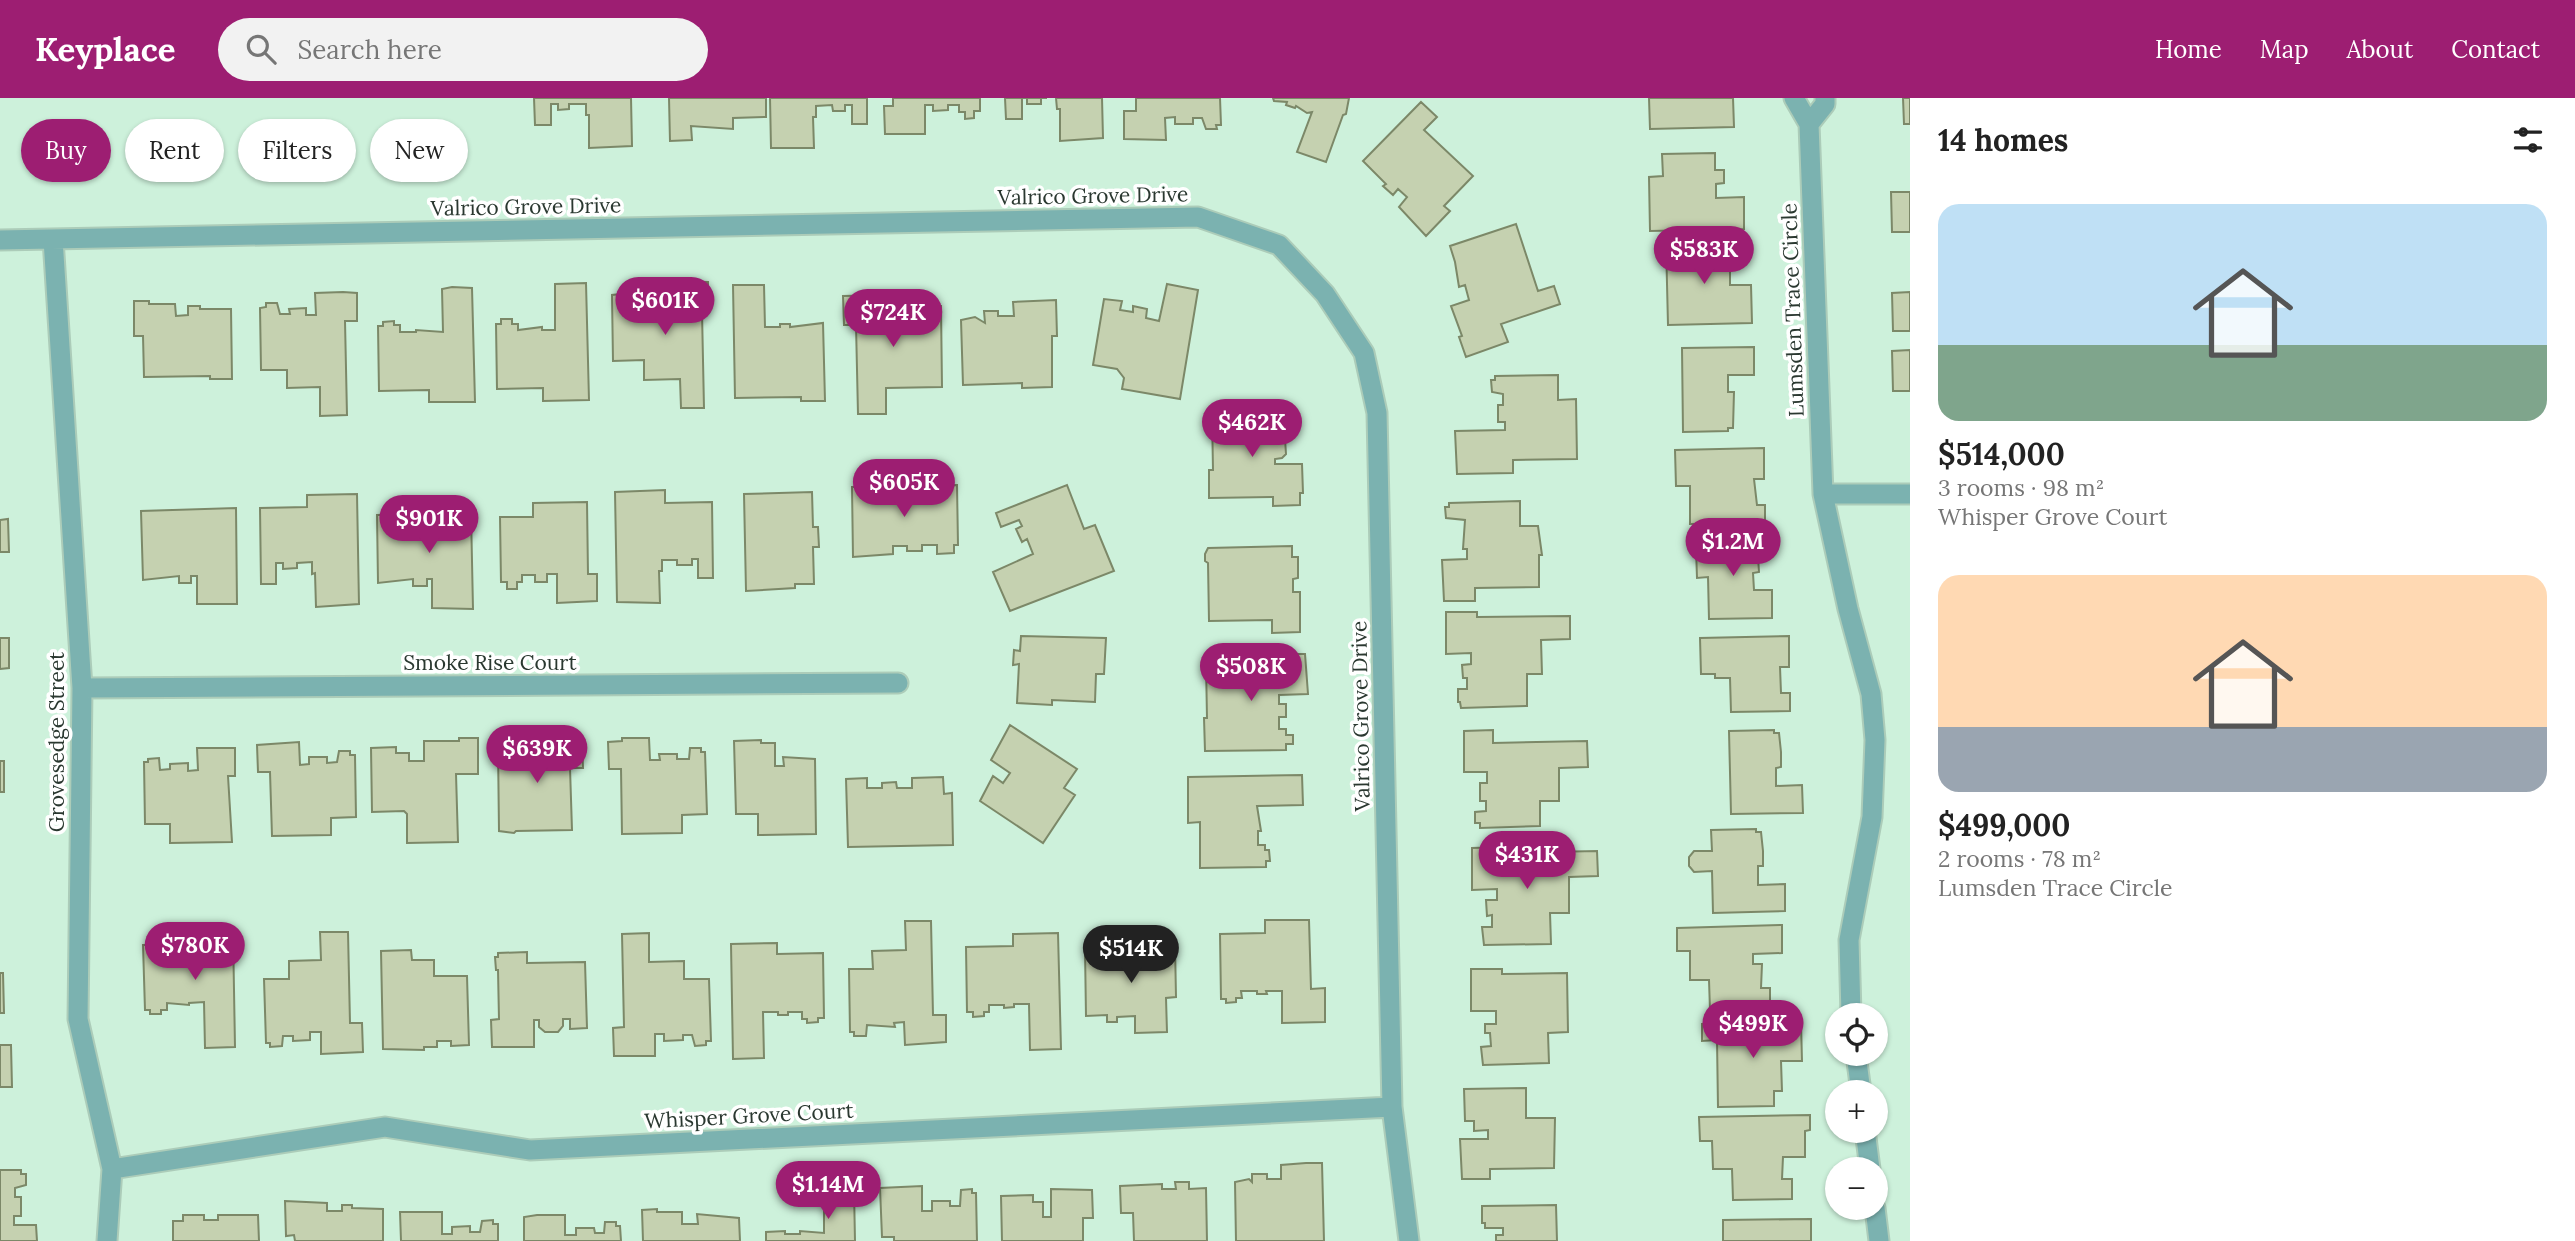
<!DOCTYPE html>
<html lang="en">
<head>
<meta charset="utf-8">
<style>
  body { margin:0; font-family:Lora,serif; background:#f2f2f2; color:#222; height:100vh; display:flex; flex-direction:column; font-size:26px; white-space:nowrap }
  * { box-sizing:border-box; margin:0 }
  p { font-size:23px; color:#767676 }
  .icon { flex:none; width:38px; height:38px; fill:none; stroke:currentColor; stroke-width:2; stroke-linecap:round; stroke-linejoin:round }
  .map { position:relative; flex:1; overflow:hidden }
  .sheet { display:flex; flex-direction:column; background:#fff; width:665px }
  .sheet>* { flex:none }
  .top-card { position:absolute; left:21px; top:21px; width:665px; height:63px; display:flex; gap:14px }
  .fabs { position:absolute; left:1825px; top:905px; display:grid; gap:14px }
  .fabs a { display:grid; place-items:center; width:63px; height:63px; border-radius:50%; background:#fff; box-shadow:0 2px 5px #0004; font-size:35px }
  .price { position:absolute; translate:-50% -60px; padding:0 16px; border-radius:24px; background:#9d1e72; color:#fff; font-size:23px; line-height:46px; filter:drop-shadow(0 2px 4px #0008) }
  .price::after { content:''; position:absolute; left:50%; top:42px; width:21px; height:16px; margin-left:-10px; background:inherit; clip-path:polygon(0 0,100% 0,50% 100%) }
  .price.on { background:#222; color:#fff }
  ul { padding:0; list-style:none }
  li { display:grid; align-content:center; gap:14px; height:371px; padding:0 28px }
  li span { display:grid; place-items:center; height:217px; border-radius:21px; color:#555 }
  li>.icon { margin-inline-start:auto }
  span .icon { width:126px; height:126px; fill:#fffc; stroke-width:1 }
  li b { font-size:30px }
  h2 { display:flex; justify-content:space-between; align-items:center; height:84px; padding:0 28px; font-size:30px }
  .pill { padding:0 24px; border-radius:32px; background:#fff; box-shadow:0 2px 5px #0004; font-size:24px; line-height:63px }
  .pill.on { background:#9d1e72; color:#fff }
  header { display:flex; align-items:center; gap:42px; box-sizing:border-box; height:98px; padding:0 35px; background:#9d1e72; color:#fff }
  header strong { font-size:33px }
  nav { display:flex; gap:38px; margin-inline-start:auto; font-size:24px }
  .search { width:490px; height:63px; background:#f2f2f2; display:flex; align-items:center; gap:18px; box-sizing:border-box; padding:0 24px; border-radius:38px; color:#767676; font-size:26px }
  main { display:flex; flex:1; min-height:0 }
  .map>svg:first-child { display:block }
  .building { fill:#c5d1b0; stroke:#7c8868; stroke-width:2 }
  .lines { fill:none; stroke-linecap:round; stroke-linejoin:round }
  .minor-casing { stroke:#acccb9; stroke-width:23 }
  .minor { stroke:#7bb2b0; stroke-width:19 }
  .labels { text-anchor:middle; stroke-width:7; stroke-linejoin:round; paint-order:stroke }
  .street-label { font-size:21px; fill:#2a3830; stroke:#fff }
</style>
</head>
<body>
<header>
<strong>Keyplace</strong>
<div class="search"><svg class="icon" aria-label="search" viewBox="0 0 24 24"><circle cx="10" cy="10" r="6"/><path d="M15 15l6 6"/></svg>Search here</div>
<nav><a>Home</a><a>Map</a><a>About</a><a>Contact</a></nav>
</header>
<main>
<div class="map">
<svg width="1910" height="1143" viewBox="0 0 1910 1143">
  <rect width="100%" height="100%" fill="#cdf1db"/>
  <path class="building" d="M534 0H631L632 48 589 50V17H586V6H569V11L558 12V6H551V27H535Z
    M669 0H766V19L733 20V31L691 28 692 42 670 43Z
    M770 0H867V26H852V7H845V13H833L832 7 816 8V19H813L814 50H771Z
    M893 0H980V13H974V20L965 21V14H959V7H948V12L933 13V7H925V36H885L884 8H893Z
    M1005 0H1047H1041V6H1027V0H1022V21H1006Z
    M1056 0H1102L1103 40 1060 43V11H1057Z
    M1136 0H1220L1221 27H1216L1217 31H1206L1202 20H1193V26H1175V19L1165 20 1166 42 1124 41V13H1136Z
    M1273 0H1349L1346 16 1343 17 1326 64 1297 54 1312 14 1307 15 1296 8 1295 10 1286 7 1287 4 1274 3Z
    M1649 0H1733L1734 29 1650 31Z
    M1903 0H1910V26H1904Z
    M1421 4 1437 19 1424 32 1473 78 1444 108 1450 113 1426 138 1399 109 1407 99 1398 91 1393 97 1383 88 1386 86 1363 63Z
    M1715 55V72H1724V85L1716 86V100L1744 99V131L1650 133 1649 79 1663 78 1662 56Z
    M1891 94H1910V134H1892Z
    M1516 126 1538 193 1554 188 1560 206 1501 226 1508 244 1466 259 1459 239 1462 238 1451 208 1469 202 1465 187 1459 189 1455 164 1450 148Z
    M1721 143V159H1730V187H1751L1752 225 1668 227 1666 144Z
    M666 183 708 184V214H702L704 310H681L680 281 644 282V262L613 263 612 197 630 195V205L641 204V199H655V208H666Z
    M586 185 589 302 543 303V290L497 291 496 226H501V221H512V226H518V232L542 229V232H555V186Z
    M1167 186 1198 192 1180 301 1122 291 1124 280 1117 271 1093 267 1104 201 1122 203 1120 212 1133 214V208L1147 211 1146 220 1159 223Z
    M733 187H764L765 229H780V226H790V229L823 225 825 303H801V299L735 300Z
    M452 189 472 190 475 304H429V292L379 293 378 228H383V224L394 223V227H400V234H416V232L443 234 442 191Z
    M343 194 357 195V223H345L347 317 320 318V289L287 290V272H261L260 210 266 209V205H277L280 216H290L289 211 306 210V217H316L315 195Z
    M1910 194V233H1893L1892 195Z
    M885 197V219H896V211L913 210V216H923L924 205 936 204 937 208H941L942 289 886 290V316H858L856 227H844L843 198Z
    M1056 202 1057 238H1052V289L1022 290V285L963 287 961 222 975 219 985 225 984 213H998V218H1014L1013 204Z
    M134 203H149V206H175L176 218 188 217V208H200V211H231L232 281H210V278L144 279 143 238H134Z
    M1754 249V277H1728V294H1734L1733 330H1728V333L1683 334 1682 250Z
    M1910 252V293H1893L1892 253Z
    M1558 277V302L1576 301 1577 361 1513 362V375L1457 376 1455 333 1505 332V324H1498V307H1503V296L1492 294 1491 282H1495V278Z
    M1284 314V330H1274V337H1281L1285 341 1286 356 1282 360 1275 361V366H1302L1303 395H1300V407L1273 408V399L1209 400V372H1213L1212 315Z
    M1764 350V381H1754L1757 407H1765V425L1690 426V388H1676L1675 352Z
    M957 387 958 447H954V455L937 456V447H922V453H907V448H893V456L853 459 852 389Z
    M1067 387 1084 431 1095 427 1114 473 1010 513 993 474 1033 456 1027 441 1022 444 1016 431 1022 428 1019 422 1001 429 996 415Z
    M665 392V405L712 404 713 480H698V461H692V467H677V462H662V473H659L660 505 617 504 615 394Z
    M812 394 813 429H818L819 449H813L814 486H795V490L746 493 744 396Z
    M357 396 359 506 316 509 315 475 312 476V464L297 465V470L283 471V465H276V486H261L260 410 307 409V397Z
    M1520 403V428H1538L1542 457H1539V489L1475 490V503H1444L1442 462 1467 461V451H1463L1465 422 1446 420 1445 409H1449V405Z
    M587 404 588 476H597V503L557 505V476H547V484H535V477H522V484H517V491H507V484H501L500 419H533V405Z
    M236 410 237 506H197V478H191V485H179V478L143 482 141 413Z
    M471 415 473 511 432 510V481H427V488H413V481L378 485 377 417Z
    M8 421 9 454H0V422Z
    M1751 437V440H1757L1758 459 1759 474 1753 475 1754 492H1772V520L1709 521 1708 479 1697 480 1696 450H1707V438Z
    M1292 448V459H1298V480L1293 481V494H1300V534L1272 535V522L1209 523 1208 465 1205 463V456L1208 450Z
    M1446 514H1477V519L1570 518V541L1541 542 1542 576H1527V608L1461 610 1460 604H1458V591H1467V580H1463L1462 567 1471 566V555L1446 556Z
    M1021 538 1106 540 1104 576H1096L1095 604 1052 602V607L1017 605 1019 566 1013 567 1014 552 1020 553Z
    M1789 538V569H1780L1781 595H1790V613L1731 614 1730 580H1715V576H1701L1700 540Z
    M0 540H9V570L0 571Z
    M1278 556H1305L1308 596 1279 597V606H1286V619H1279V631H1286V637H1293V646H1286V652L1205 653 1204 620H1207L1206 566 1278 565Z
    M1010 627 1077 671 1064 690 1075 697 1043 745 980 703 993 678 1003 685 1010 675 991 662Z
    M1493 632V645L1587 643 1588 669 1559 670V703H1540V728L1480 730V725H1475V714L1486 713V703H1480V685H1487V674H1464V633Z
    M1774 632V635H1779L1781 654V669L1776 670V688L1802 687 1803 715 1731 716 1729 633Z
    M459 640H478V676H456L458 744 407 745V716L404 713 372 714 371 650 396 649V655H409V663H424V643H459Z
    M622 640H649L650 662H660L659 656H677V661H689L690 650H701V654H705L707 716 682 717V735L622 736 621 671H609L608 644 622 643Z
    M528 642V648H542V642H582L583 670H570L572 732 516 733 514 735 499 733 498 649 514 648V643Z
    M761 642V645H775V668H784L783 659 815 661 816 736 758 737V716H736L734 643Z
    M299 644 300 667 309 666V659H327V665L337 664 339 653H350V657H355L356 719 331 720V737L272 738 270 674H258L257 647Z
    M197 650H235V678H228L232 744 170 745V726H145L144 664H148V661L159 660 160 672 170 671V666L188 665V673L198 672Z
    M0 663H4V694H0Z
    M1302 677 1303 707 1257 708 1261 733H1258V747H1265V752H1269L1270 763H1266V769L1200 770V724L1188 725V679Z
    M943 679 944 696 952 695 953 747 848 749 846 681 867 680V690H882V685L896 684 897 690H912V680Z
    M1756 731V734H1761L1763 753V768H1758V787L1785 786V813L1713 815 1712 773 1694 774 1689 768V759L1694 753H1712L1711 732Z
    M1503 749V755L1597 753 1598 778 1569 779V815H1550L1551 846 1484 847 1482 829H1492V817L1487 818 1486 802H1497V791L1472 792V750Z
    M1265 822H1309L1311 891 1325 890V924L1282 925V893H1266L1267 896H1257V893H1241L1242 900H1236V904L1226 905V901H1221L1220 836 1265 835Z
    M905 823H931L933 917H946V944L905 947 904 924 894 925 895 929 867 927 866 938H854V934H850L849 871H873L872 853 906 852Z
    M1782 827V855L1753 856V866H1762L1761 890H1770V911L1710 912 1709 882H1690V853H1677V830Z
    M233 834 235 949 205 950 204 904 189 905V907L167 905V912H161V916H150V912H145L143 847 189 846V835Z
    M320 834H348L350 925H362L363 954 321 956V934H310V942L293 943V938H283L282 948 270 949V945H266L264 881H289V863L321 862Z
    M649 835V864L684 863V881H709L711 943H706V947L695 948 692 937H683V942L664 943V936H655V958H614L613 930 624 929 622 836Z
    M1058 835 1061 951 1030 952 1029 906H1014V909L1004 910V907H989V914H984V918L973 919V914H967L966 849 1013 848V836Z
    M777 845V856L823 855 824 920H818V924L807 925V921H802V914H788V917H778V914H763L764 960 733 961 731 846Z
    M1175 847 1176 899 1166 900 1167 934 1135 935V918L1117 919V924H1107V917L1086 918 1085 851 1145 850 1144 848Z
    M411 852 412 862H434V878H467L469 947 451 948V943H437V949H424V952L383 951 381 853Z
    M527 854V865L585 864 587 930 570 931V921H563V928L558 934H545L539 929V922H534V949H492L491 922 499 921 498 872H496L495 859H498V855Z
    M1471 871H1502V876L1567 875 1568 934 1548 935 1549 965 1483 967 1481 949 1491 948 1490 935H1485V926H1496V913H1471Z
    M0 875H3L4 915H0Z
    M1801 924 1802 963H1781L1782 993H1774V1008L1718 1009 1717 942 1702 943V926Z
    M0 947H11L12 989H0Z
    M1526 990V1020H1555L1554 1070 1490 1071V1081H1462L1460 1041H1488V1032L1474 1033V1023H1465L1464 991Z
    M1810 1017V1032L1805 1033V1059H1783L1782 1081H1792V1101L1733 1102 1732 1071H1713L1712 1043H1700L1699 1019Z
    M1306 1065H1322L1324 1143H1236L1235 1084 1249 1081 1252 1084V1076H1267V1081H1281V1067Z
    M0 1072H21V1076H26V1087L15 1090V1099H21V1118H14V1127H36L37 1143H0Z
    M1175 1084H1189V1091L1206 1090 1207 1143H1134L1133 1115H1121L1120 1088 1162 1086V1091H1176Z
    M922 1088V1113H932V1103H950V1108H960L961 1092 972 1091V1095H976L977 1143H894V1139H882L880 1090Z
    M1051 1091 1092 1092 1093 1120H1083V1143H1002L1001 1098 1033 1097V1104H1043V1119H1051Z
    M824 1092H854L855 1143H766V1134L785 1133V1136H800V1133L824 1135Z
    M285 1103 327 1105V1113H342V1107H352V1110L383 1111V1143H295L294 1137 286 1138Z
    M1556 1107 1557 1143H1496V1137H1503V1130H1485V1125H1482V1108Z
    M657 1111V1114H682V1126H698L697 1116 739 1120 740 1143H643L642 1112Z
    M400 1114H442V1136H452V1129L470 1128V1134H480L482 1123 493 1122V1126H498V1143H401Z
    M183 1117H204V1122H218V1117H258L259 1143H173V1123H183Z
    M537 1117H565V1137H576V1130H594L595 1135H604L605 1124H616V1128H620L621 1143H524V1119Z
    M1811 1121V1143H1723V1122Z"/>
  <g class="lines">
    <g class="minor-casing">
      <path id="minor" d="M1794 0 1809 26 1825 6V0
        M1809 26 1823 396
        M53 141 82 590 78 921 112 1071 107 1143
        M0 142 1198 119 1279 147 1325 196 1364 255 1377 315 1392 1009 1409 1143
        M82 590 898 585
        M1851 917 1849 842 1872 719 1875 642 1871 596 1848 511 1823 396H1910
        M1856 956 1861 994
        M1865 1032 1870 1071
        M112 1071 385 1029 530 1052 1392 1009
        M1875 1110 1879 1143"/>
    </g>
    <use href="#minor" class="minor"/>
  </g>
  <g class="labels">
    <g class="street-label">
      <text transform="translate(1093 98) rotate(-1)" y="7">Valrico Grove Drive</text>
      <text transform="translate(526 109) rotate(-1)" y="7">Valrico Grove Drive</text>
      <text transform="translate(1793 212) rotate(-92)" y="7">Lumsden Trace Circle</text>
      <text x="490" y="572">Smoke Rise Court</text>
      <text transform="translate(1361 618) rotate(-91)" y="7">Valrico Grove Drive</text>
      <text transform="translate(57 644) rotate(-90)" y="7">Grovesedge Street</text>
      <text transform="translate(749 1018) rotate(-3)" y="7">Whisper Grove Court</text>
    </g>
  </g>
</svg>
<div class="fabs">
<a><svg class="icon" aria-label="locate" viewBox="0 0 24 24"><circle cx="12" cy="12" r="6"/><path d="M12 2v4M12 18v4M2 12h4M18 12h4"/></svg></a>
<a>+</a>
<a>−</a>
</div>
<b class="price" style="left:1704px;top:188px">$583K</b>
<b class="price" style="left:665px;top:239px">$601K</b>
<b class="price" style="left:893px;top:251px">$724K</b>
<b class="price" style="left:1252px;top:361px">$462K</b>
<b class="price" style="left:904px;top:421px">$605K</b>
<b class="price" style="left:429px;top:457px">$901K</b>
<b class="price" style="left:1733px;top:480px">$1.2M</b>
<b class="price" style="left:1251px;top:605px">$508K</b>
<b class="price" style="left:537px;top:687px">$639K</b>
<b class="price" style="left:1527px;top:793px">$431K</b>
<b class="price" style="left:195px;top:884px">$780K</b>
<b class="price on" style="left:1131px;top:887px">$514K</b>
<b class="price" style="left:1753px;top:962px">$499K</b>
<b class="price" style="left:828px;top:1123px">$1.14M</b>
<div class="top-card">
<a class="pill on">Buy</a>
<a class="pill">Rent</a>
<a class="pill">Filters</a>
<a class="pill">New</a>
</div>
</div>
<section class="sheet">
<h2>14 homes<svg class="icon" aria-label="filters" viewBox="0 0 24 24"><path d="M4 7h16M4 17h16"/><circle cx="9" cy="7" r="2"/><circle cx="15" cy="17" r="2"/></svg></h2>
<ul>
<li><span style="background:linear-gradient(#bfe0f5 65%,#7fa58c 0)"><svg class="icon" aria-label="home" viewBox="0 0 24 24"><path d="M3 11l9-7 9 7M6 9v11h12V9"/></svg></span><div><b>$514,000</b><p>3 rooms · 98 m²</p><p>Whisper Grove Court</p></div></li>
<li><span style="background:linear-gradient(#ffd9b3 70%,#9aa5b1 0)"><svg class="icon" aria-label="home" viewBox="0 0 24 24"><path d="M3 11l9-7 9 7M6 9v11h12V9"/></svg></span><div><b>$499,000</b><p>2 rooms · 78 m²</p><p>Lumsden Trace Circle</p></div></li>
</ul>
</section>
</main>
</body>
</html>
